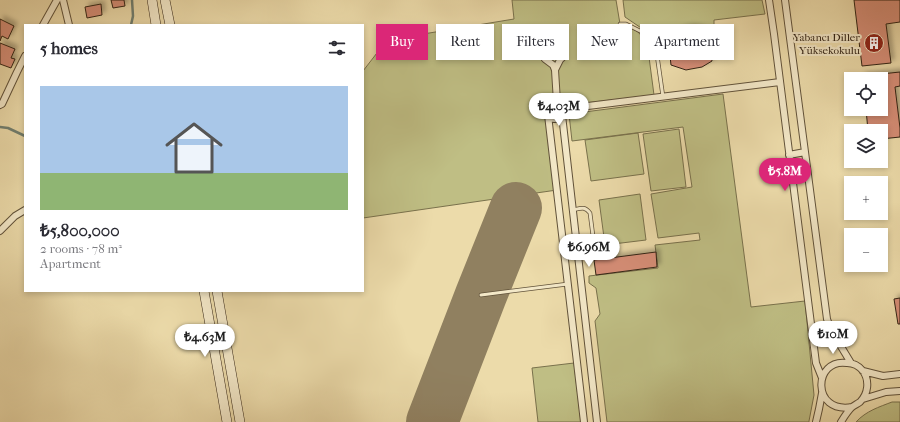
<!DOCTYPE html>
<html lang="en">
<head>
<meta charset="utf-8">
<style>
  body { margin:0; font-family:"IM FELL French Canon",serif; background:#f2f2f3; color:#2b2b33; height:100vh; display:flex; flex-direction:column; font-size:15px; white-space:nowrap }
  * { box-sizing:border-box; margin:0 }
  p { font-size:13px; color:#7c7c81 }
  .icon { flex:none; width:22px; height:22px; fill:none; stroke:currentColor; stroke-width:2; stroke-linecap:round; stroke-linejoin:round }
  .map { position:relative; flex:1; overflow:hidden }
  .sheet { position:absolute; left:24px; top:24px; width:340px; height:268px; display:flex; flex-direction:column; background:#fff; border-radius:0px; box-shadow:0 2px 6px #0003 }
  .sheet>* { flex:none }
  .banner { position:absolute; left:376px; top:24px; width:380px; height:36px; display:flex; gap:8px }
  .controls { position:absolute; left:844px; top:72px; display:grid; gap:8px }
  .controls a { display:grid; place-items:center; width:44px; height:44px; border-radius:0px; background:#fff; box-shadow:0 2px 6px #0003; font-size:20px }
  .price { position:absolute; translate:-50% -34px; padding:0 9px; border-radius:14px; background:#fff; color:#222; font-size:13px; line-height:26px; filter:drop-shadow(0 1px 2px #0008) }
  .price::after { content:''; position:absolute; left:50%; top:24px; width:12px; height:9px; margin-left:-6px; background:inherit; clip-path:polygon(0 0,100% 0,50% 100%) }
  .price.on { background:#db2777; color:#fff }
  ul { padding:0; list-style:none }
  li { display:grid; align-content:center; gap:8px; height:212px; padding:0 16px }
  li+li { border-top:1px solid #e1e1e2 }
  li span { display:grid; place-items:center; height:124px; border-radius:0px; color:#555 }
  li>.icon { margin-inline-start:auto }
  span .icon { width:72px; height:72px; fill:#fffc; stroke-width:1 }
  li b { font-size:17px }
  h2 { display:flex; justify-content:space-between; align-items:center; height:48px; padding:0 16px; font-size:17px }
  .pill { padding:0 14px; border-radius:0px; background:#fff; box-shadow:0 2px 6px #0003; font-size:14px; line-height:36px }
  .pill.on { background:#db2777; color:#fff }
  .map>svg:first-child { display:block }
  .green { fill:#bfbe84; stroke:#79714c }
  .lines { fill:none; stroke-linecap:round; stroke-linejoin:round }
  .stream { stroke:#707f71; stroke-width:2.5 }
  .runway { stroke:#908060; stroke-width:52 }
  .building { fill:#d68e77; stroke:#332415; filter:url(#shadow) }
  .service-casing { stroke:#61523a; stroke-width:4.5 }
  .minor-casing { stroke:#61523a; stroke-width:8 }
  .secondary-casing { stroke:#332415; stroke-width:10 }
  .service { stroke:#f3e8c8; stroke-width:3 }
  .minor { stroke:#f3e8c8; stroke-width:6 }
  .secondary { stroke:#f3e8c8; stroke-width:9 }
  .labels { text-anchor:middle; stroke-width:4; stroke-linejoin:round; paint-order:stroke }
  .poi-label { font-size:11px; fill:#332415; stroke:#f3e8c8; text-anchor:end }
</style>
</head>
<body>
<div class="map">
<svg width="900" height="422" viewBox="0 0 900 422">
  <defs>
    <filter id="shadow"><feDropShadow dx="3.5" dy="-3.5" stdDeviation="2" flood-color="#0004"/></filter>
  </defs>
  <rect width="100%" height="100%" fill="#ecdbaa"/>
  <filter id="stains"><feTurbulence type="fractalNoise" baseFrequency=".005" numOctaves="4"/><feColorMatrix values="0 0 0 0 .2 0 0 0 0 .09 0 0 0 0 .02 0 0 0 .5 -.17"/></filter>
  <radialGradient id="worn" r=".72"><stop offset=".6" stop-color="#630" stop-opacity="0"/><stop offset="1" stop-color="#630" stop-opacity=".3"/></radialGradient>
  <path class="green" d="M512 0H616L620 24 627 25 638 32 647 42 654 95 568 105 566 94 542 98 557 190 363 218V71L387 40 514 19Z
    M623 0H762L765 14 714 20V26L664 31V37L648 38 647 32 625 17Z
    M723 94 751 307 805 301 814 395 809 421V422H607L595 321 600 314 596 288 589 283V276L658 268 655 245 700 240 699 233 658 238 651 194 692 187 683 127 572 141 569 114Z
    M679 129 686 187 651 191 643 134Z
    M638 133 644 174 591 181 585 140Z
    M640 194 646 240 605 245 599 200Z
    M574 363 581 422H538L532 368Z
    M892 402H900V422H856C866 411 879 407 892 402Z"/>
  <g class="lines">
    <path class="stream" d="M131 25 133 16 132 0
      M0 127 8 128 25 136"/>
    <path class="runway" d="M432 422 481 295 516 208"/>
  </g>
  <path class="building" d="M111 0H124L125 6 113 8Z
    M854 0H900V22L886 24 891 63 862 66Z
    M101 4 102 15 87 18 85 7Z
    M0 19 14 26 8 39 2 36 0 41Z
    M691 28 698 29 709 32 712 61 702 67 691 69 686 70 671 65 668 38 675 32 684 29Z
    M0 43 15 49 11 58 15 59 11 68 0 64Z
    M900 72V86L895 87 900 128V137L881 139V131H868L866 109H881V79H863L862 76Z
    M656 252 657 267 596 275 594 260Z
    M900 298V324H898L894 299Z"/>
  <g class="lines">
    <g class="service-casing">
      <path id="service" d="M620 24H626L642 32 647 42 655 41 663 97
        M573 210C581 208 585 206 590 213L594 244
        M481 295 568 284"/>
    </g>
    <g class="minor-casing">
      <path id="minor" d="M63 0 69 25
        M769 0 774 34 816 363 822 378
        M785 0 827 319 831 330 851 363
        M43 25 57 0
        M545 59 553 65 555 70 557 102
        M555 70 560 60 564 56
        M546 110a9 9 0 1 1 18 0a9 9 0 1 1-18 0Z
        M0 105 2 104 17 72 25 56
        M564 109 780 82
        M548 115 584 422
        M562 115 597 422
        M789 155 805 152
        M0 231 15 216 25 210
        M863 371 883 376 900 374
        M863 399 886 392 900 391
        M816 422 819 409 822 393
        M841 422C844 417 848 411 852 407 855 405 857 404 860 402 868 394 870 381 863 371 859 366 853 363 847 363 813 358 811 414 852 407"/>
    </g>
    <g class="secondary-casing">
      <path id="secondary" d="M152 0 156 25
        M165 0 170 25
        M204 291 227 422
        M217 291 240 422"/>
    </g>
    <use href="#service" class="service"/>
    <use href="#minor" class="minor"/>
    <use href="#secondary" class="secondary"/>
  </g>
  <defs>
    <g id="building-disc" transform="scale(1)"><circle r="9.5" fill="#8f2418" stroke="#f3e8c8"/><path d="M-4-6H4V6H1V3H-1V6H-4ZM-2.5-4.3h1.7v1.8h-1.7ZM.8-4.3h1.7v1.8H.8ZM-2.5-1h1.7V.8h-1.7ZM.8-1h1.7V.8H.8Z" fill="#fff"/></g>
  </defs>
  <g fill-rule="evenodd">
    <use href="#building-disc" x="874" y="43"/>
  </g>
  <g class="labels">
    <g class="poi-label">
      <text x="860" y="41">Yabancı Diller<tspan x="860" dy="13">Yüksekokulu</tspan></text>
    </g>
  </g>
  <rect width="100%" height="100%" filter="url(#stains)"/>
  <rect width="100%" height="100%" fill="url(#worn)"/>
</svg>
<div class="controls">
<a><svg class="icon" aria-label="locate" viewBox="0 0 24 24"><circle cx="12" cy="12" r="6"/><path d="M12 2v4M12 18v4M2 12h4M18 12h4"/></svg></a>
<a><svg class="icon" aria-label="layers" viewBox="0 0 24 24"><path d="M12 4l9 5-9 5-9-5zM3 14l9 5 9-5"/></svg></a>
<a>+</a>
<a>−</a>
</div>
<b class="price" style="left:559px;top:127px">₺4.03M</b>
<b class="price on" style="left:785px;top:192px">₺5.8M</b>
<b class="price" style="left:589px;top:268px">₺6.96M</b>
<b class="price" style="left:833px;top:355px">₺10M</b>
<b class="price" style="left:205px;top:358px">₺4.63M</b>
<div class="banner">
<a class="pill on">Buy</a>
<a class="pill">Rent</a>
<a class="pill">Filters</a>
<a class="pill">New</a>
<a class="pill">Apartment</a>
</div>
<section class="sheet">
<h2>5 homes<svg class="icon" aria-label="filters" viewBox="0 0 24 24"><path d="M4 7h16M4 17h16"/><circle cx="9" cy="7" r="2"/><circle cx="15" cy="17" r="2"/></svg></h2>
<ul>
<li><span style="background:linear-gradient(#a9c7e8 70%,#8fb573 0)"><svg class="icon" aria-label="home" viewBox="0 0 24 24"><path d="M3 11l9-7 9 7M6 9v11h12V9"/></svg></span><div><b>₺5,800,000</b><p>2 rooms · 78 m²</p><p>Apartment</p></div></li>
</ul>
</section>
</div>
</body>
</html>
